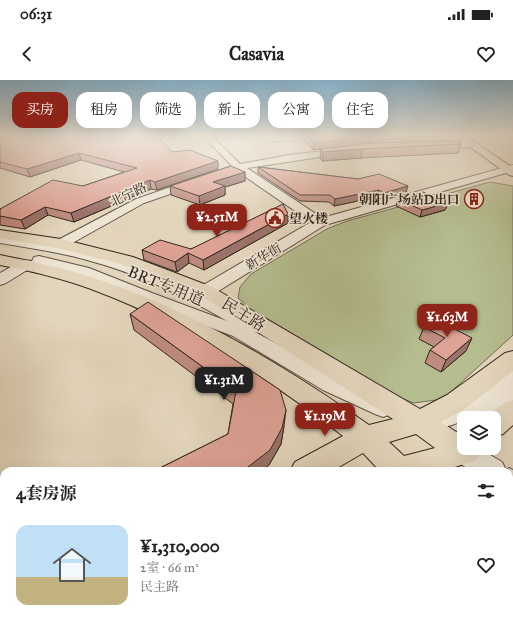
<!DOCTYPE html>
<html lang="zh">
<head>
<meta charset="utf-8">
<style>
  body { margin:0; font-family:"IM FELL Great Primer","Noto Serif SC",serif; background:#f6f6f6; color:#202124; height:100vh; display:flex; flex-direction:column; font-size:15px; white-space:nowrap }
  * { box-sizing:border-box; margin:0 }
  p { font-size:13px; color:#757577 }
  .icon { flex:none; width:22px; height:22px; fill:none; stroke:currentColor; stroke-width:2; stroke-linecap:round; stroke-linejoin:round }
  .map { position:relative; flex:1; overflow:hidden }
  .panel { position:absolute; left:0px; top:387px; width:513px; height:156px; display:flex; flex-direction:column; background:#fff; border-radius:12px 12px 0 0; box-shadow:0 4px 16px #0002 }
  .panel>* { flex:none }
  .guide { position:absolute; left:12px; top:12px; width:489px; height:36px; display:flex; gap:8px }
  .tools { position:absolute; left:457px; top:331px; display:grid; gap:8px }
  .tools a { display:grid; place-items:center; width:44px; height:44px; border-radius:8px; background:#fff; box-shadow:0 4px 16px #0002; font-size:20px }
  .price { position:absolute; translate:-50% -34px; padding:0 9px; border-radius:8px; background:#8f2418; color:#fff; font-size:13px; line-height:26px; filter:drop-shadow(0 1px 2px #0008) }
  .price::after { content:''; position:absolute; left:50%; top:24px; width:12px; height:9px; margin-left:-6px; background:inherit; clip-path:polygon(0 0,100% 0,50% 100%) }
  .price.on { background:#222; color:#fff }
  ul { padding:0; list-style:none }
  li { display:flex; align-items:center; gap:12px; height:100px; padding:0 16px }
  li span { display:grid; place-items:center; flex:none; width:112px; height:80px; border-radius:12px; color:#555 }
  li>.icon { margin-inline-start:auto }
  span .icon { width:48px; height:48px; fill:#fffc; stroke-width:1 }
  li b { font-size:17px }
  h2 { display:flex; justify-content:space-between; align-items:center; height:48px; padding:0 16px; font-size:17px }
  .chip { padding:0 14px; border-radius:12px; background:#fff; box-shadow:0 4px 16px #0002; font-size:14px; line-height:36px }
  .chip.on { background:#8f2418; color:#fff }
  .status { display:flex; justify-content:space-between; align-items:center; height:28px; padding:0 20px; background:#fff; direction:ltr }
  .status svg { height:11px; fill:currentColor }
  header { display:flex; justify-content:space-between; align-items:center; height:52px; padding:0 16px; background:#fff; font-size:18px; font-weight:800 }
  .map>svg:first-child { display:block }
  .green { fill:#b5bd8f; stroke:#747256 }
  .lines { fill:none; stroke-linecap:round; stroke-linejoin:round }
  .minor-casing { stroke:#5e5246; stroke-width:2 }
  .major-casing { stroke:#32261e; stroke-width:2 }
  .minor { fill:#ede4d3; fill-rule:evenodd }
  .major { fill:#e3d5bc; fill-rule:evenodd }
  .wall { fill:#bf8c81; stroke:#32261e }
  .shaded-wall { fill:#9b7269; stroke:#32261e }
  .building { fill:#dea396; stroke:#32261e }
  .labels { text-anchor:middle; stroke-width:3.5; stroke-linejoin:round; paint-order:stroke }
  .far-street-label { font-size:13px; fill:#32261e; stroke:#ede4d3 }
  .far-poi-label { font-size:13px; font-weight:bold; fill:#32261e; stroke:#ede4d3; text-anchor:end }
  .street-label { font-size:16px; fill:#32261e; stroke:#ede4d3 }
</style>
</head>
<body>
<div class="status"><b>06:31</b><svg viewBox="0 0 49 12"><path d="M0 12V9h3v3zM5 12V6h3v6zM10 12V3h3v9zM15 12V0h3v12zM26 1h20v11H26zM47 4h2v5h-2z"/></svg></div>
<header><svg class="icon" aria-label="back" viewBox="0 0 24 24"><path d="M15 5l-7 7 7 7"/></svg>Casavia<svg class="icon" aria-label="heart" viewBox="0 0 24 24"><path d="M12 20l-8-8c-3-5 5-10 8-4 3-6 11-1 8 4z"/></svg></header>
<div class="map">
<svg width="513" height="543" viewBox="0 0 513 543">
  <rect width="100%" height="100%" fill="#e3d5bc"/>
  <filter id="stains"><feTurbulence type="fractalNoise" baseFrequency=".005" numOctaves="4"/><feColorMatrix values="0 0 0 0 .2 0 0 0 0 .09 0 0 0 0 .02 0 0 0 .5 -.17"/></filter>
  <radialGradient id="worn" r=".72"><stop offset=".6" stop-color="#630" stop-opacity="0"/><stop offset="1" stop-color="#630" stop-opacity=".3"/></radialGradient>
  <path class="green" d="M490 102 513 106V255L443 319 414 323 383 311 264 241 238 218 240 207 251 194 327 149 347 141Z"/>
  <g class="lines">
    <g class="minor-casing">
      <path id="minor" d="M203 56H212L240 84 289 75 350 68 351 70 350 72 347 73 247 88 322 138 513 85V91L325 145 212 215 207 216 258 243 260 247 258 251 255 252 339 298 391 322 395 328 391 334 383 337 375 334 323 310 233 256 140 221 79 194 34 183 32 187 6 203 0 205V193C10 188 21 178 32 181L34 177 39 176 89 188 152 213 227 241C183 215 136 193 87 180 59 172 29 168 0 163V155L54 164 56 161 136 119 232 86ZM237 91 311 142 200 207 198 211C156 191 112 176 67 166L144 123Z
        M265 56H323L319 58 271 62H268Z
        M471 62 475 65 474 67 433 69 429 66 433 63Z
        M513 286V325L494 341V338H464V340C453 345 444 349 433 345L429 338 433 331 448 327 462 320 505 289Z
        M464 361V368H479L502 382 506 390 509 388 513 390V417L509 415V391H471L455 380 451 372 455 364Z"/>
    </g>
    <g class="major-casing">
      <path id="major" d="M455 56H466L513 88V96L509 95Z
        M0 150 61 159 133 177 212 207 420 329 447 315 505 273 513 271V291L465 329 441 342 464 357V368H483L479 377 474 381 442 391H380L363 373 332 391H290L295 382 343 356C266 296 183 243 91 209 61 198 31 191 0 185V175C35 182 69 189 103 201 199 234 286 287 369 345L393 339 200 215 121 184 61 169 0 158ZM416 354 435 368 404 376 389 362Z
        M513 320V345L503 354 494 357V338H485L504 323Z
        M11 539H55L54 543H10Z
        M133 539H176L175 543H132Z"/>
    </g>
    <use href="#minor" class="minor"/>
    <use href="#major" class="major"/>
  </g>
  <path class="wall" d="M0 56 172 72 218 89 157 110 151 109 74 142 48 135 25 149 0 145V129L83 106 124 92 81 80 30 97 0 88Z
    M305 56H444L443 61 461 64 458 73 361 78 322 81 320 78 321 69 313 70 305 61Z
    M258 87 358 99 406 113 383 120 377 117 334 126 329 122 300 121 258 93Z
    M245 92V101L225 107V115L200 125 171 115 170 106Z
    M398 119 448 123 445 130 420 137 396 126Z
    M288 134V143L204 190 189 183 177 192 144 180 142 170 191 169Z
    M130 234 284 346 281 364 269 385 262 391H154L228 354 233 324 134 250Z
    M430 236 466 271 441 292 425 283 430 270 434 267 419 259 424 247Z"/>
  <path class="shaded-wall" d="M369 57 368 64 313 70 314 63Z
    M362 69 361 78 322 81 323 72Z
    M79 73 81 80 30 97 27 89Z
    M218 81V89L157 110 155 102Z
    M245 92V101L225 107V115L200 125 199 116 213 102Z
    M150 100 151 109 74 142 71 133Z
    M408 106 406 113 383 120 384 113Z
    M379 110 377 117 334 126 335 119Z
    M448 123 445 130 420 137 422 130Z
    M45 127 48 135 25 149 21 140Z
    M288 134V143L204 190 203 180Z
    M188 173 189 183 177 192 175 182Z
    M472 258 466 271 441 292 446 280Z
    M286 330 284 346 281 364 269 385 262 391H241Z
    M4 506V525L0 527V508Z"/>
  <path class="building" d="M0 56H157L172 72 190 70 218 81 155 102 150 100 71 133 45 127 21 140 0 136V129L53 100 83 106 137 88 79 73 27 89 0 82Z
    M308 56H374L314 63Z
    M456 61 461 64 362 69 323 72 321 69 370 63Z
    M231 86 245 92 213 102 225 106 199 116 170 106Z
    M258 87 358 99 379 94 408 106 384 113 379 110 335 119 330 115H300Z
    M423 112 448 123 422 130 398 119Z
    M283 124 288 134 203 180 188 173 175 182 142 170 160 160 191 169Z
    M148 222 280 310 286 330 282 348 270 370 244 390 241 391H154L228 354 236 311 130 234Z
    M430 236 472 258 446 280 430 270 445 258 424 247Z
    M513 406V543H230L236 539H509V409Z
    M4 466V506L0 508V468Z"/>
  <linearGradient id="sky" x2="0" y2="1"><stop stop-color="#87b6d2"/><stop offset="0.42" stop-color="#f2ece1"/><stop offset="1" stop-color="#f2ece1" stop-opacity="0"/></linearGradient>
  <rect width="513" height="132" fill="url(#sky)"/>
  <defs>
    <g id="building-ring" transform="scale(1)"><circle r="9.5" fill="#ede4d3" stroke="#8f2418" stroke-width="1.5"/><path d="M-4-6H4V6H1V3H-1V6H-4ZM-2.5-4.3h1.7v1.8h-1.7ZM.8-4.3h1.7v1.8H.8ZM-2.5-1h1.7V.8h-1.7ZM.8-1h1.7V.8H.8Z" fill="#8f2418"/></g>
    <g id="civic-ring" transform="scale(1)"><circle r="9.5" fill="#ede4d3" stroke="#8f2418" stroke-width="1.5"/><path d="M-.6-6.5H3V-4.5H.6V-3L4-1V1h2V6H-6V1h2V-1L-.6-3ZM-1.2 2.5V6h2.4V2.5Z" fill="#8f2418"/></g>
  </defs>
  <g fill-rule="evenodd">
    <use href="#building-ring" x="474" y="119"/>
    <use href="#civic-ring" x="275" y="138"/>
  </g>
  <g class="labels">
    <g class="far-street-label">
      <text transform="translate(128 114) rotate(-25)" y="5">北宁路</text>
      <text transform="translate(263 176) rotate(-31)" y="5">新华街</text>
    </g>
    <g class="far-poi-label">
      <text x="460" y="124">朝阳广场站D出口</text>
      <text x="289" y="143" text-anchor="start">望火楼</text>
    </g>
    <g class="street-label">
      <text transform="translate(166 205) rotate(22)" y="6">BRT专用道</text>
      <text transform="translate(244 234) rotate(32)" y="6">民主路</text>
    </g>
  </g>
  <rect width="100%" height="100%" filter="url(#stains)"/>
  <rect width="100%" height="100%" fill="url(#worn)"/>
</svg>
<div class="tools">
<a><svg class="icon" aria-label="layers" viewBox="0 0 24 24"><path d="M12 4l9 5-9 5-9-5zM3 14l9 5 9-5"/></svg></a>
</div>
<b class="price" style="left:217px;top:158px">¥2.51M</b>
<b class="price" style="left:447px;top:258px">¥1.63M</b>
<b class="price on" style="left:224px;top:321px">¥1.31M</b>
<b class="price" style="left:325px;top:357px">¥1.19M</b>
<div class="guide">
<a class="chip on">买房</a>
<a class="chip">租房</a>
<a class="chip">筛选</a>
<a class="chip">新上</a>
<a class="chip">公寓</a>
<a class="chip">住宅</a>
</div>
<section class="panel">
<h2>4套房源<svg class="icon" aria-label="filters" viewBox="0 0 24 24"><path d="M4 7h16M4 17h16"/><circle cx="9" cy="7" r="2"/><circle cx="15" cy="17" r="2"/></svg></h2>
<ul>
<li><span style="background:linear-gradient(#bfe0f5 65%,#c2b280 0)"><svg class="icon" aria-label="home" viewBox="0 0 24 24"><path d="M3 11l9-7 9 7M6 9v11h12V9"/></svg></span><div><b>¥1,310,000</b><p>2室 · 66 m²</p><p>民主路</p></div><svg class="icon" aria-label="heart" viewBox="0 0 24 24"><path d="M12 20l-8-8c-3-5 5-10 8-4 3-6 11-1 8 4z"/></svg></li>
</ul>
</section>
</div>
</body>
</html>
